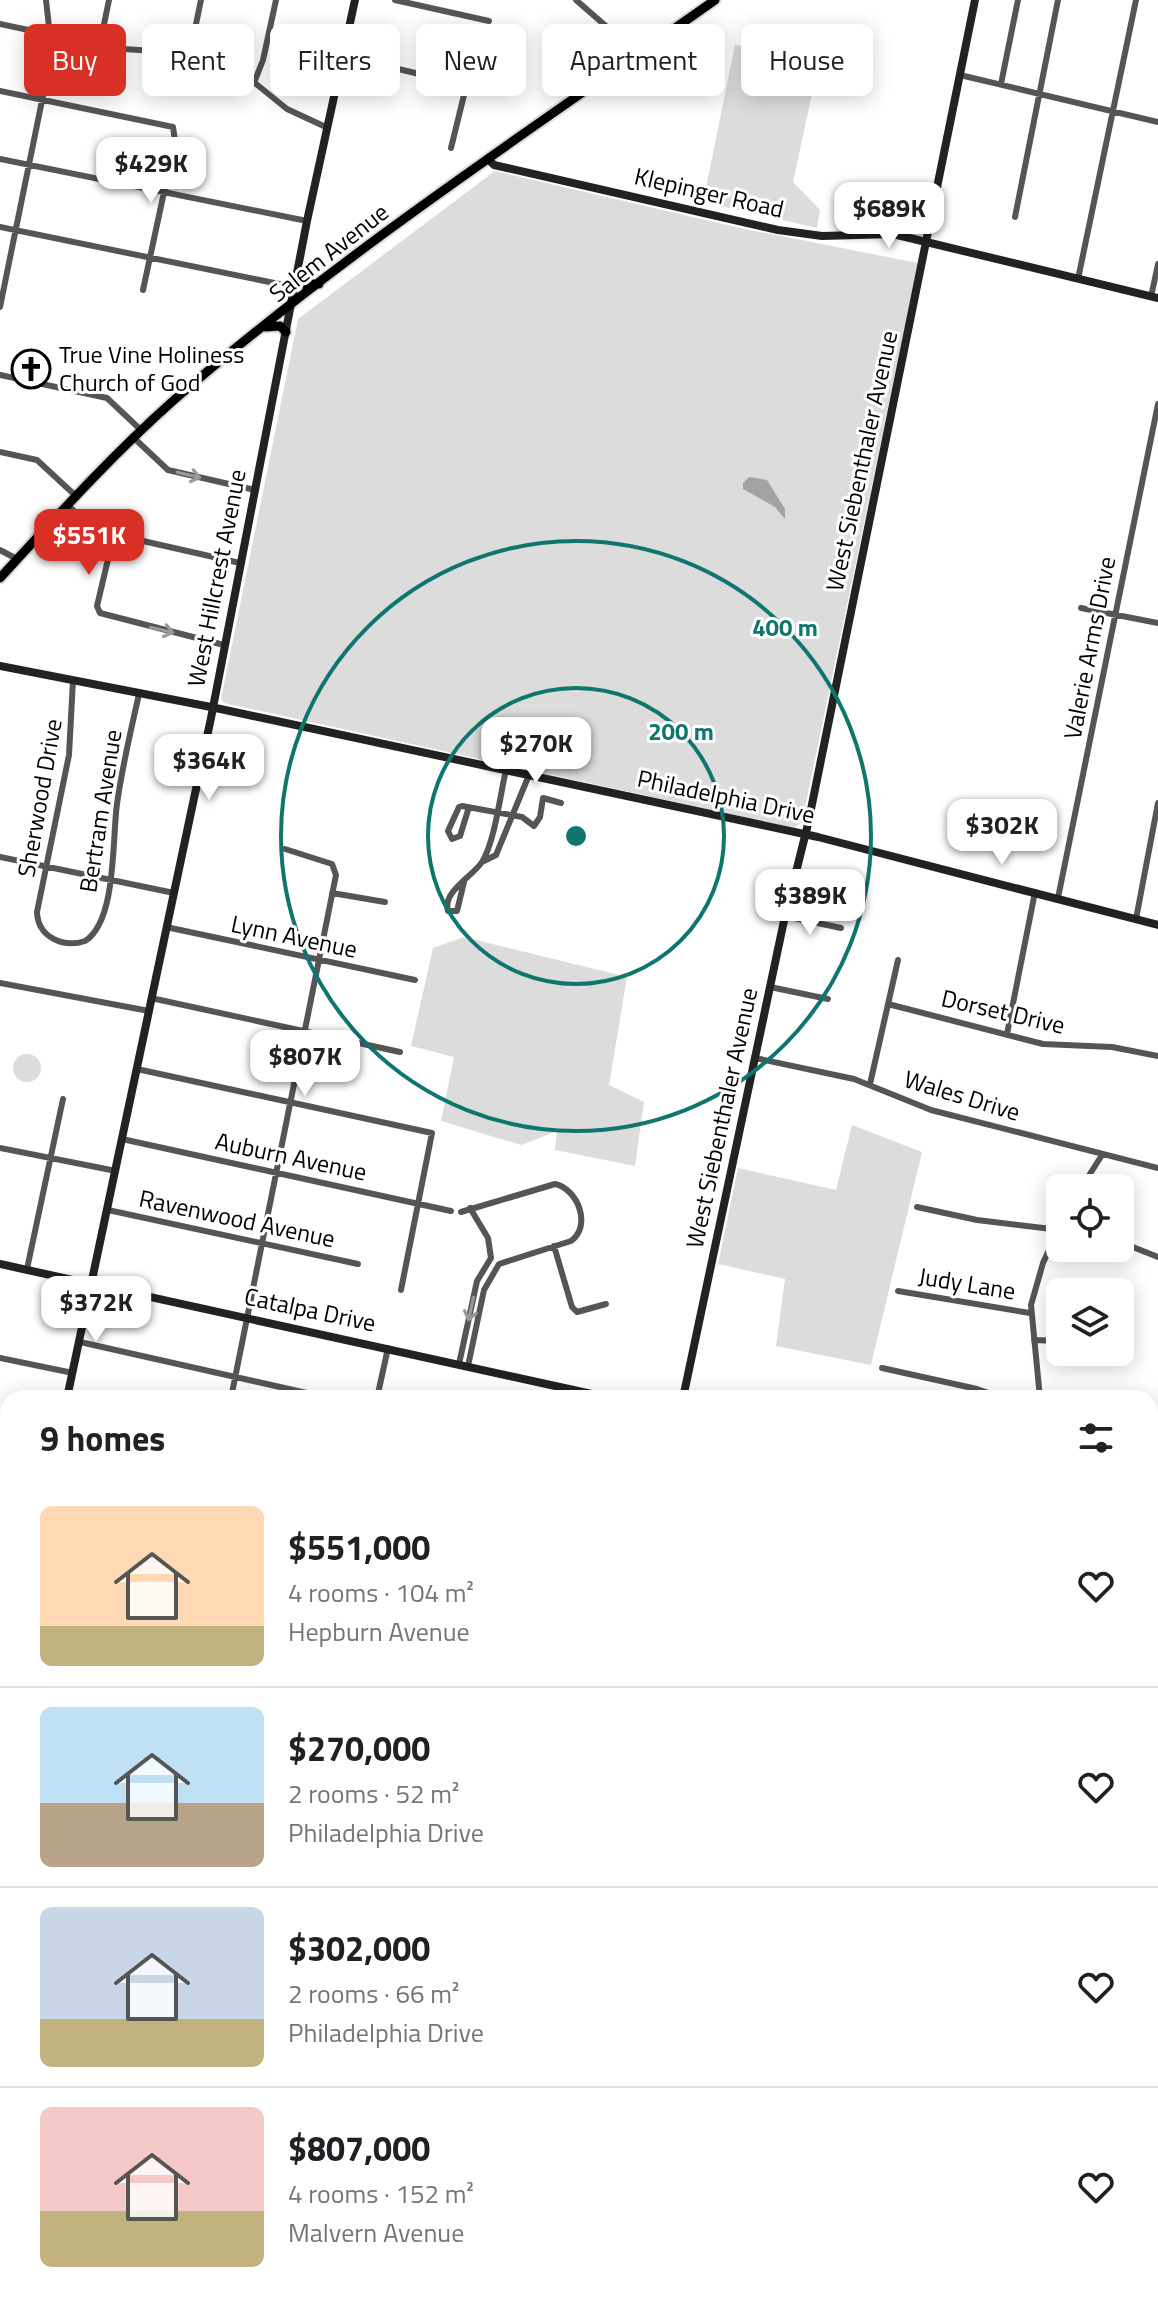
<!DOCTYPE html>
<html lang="en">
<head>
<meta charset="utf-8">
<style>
  body { margin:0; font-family:"Titillium Web",sans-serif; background:#f6f6f6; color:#202124; height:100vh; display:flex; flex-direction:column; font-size:30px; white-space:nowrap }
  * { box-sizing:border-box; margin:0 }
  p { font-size:26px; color:#757577 }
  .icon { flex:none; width:44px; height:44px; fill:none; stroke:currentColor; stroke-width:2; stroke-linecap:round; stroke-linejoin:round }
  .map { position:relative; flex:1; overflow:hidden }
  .panel { position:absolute; left:0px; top:1390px; width:1158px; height:914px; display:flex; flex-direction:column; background:#fff; border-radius:24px 24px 0 0; box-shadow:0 4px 20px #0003 }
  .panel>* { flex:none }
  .hud { position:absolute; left:24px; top:24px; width:1110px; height:72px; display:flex; gap:16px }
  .buttons { position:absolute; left:1046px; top:1174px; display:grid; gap:16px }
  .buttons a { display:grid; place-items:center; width:88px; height:88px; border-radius:12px; background:#fff; box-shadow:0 4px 20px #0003; font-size:40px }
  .price { position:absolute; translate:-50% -68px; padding:0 18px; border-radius:16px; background:#fff; color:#222; font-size:26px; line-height:52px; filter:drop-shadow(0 2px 4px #0008) }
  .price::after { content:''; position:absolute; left:50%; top:48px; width:24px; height:18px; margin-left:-12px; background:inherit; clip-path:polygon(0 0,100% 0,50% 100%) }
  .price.current { background:#d93025; color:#fff }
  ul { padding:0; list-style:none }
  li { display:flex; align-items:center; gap:24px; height:200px; padding:0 40px }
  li+li { border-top:2px solid #e0e0e0 }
  li span { display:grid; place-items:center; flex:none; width:224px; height:160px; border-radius:12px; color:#555 }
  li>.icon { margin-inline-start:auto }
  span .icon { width:96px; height:96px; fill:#fffc; stroke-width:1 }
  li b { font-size:34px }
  h2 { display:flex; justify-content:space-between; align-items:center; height:96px; padding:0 40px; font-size:34px }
  .pill { padding:0 28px; border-radius:12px; background:#fff; box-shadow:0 4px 20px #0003; font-size:28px; line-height:72px }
  .pill.current { background:#d93025; color:#fff }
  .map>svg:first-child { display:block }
  .green { fill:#dcdcdc }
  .water { fill:#a3a3a3 }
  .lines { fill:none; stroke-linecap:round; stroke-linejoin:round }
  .primary-casing { stroke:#dbdbdb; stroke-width:13 }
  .street { stroke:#555; stroke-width:6 }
  .secondary { stroke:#222; stroke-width:8 }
  .primary { stroke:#000; stroke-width:9 }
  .oneway { stroke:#999 }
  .ring { fill:none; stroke:#0f766e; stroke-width:4 }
  .labels { text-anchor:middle; stroke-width:6; stroke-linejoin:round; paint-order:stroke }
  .street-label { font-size:24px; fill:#000; stroke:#fff }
  .poi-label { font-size:24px; fill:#000; stroke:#fff; text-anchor:start }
  .centre { fill:#0f766e; stroke:#fff; stroke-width:4 }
  .ring-label { font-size:24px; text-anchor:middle; font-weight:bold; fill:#0f766e; stroke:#fff; stroke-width:6; stroke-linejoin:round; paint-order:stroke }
</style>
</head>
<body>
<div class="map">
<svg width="1158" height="2303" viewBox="0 0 1158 2303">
  <rect width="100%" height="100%" fill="#fff"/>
  <path class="green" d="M735 45 771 50 784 85 813 89 793 182 820 210 817 228 703 202Z
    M495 171 740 228 918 263 802 822 794 828 224 703 221 699 298 319Z
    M464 937 627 977 609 1085 644 1102 635 1166 555 1150 557 1131 521 1145 441 1121 454 1057 411 1046 433 948Z
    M13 1068a14 14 0 1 1 28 0a14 14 0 1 1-28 0Z
    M852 1125 922 1152 871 1365 776 1346 785 1279 718 1264 738 1168 836 1190Z"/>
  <path class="water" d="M749 477 767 480 785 509V519L775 507 743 489V483Z"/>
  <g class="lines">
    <g class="primary-casing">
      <path id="primary" d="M296 276 303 284H319
        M266 327 280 326 286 332
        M0 578C56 517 112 455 174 400 343 253 532 129 715 0
        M1150 1783 1158 1781
        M0 1984 8 1983"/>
    </g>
    <path class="street" d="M395 0 489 21
      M576 0 615 34 634 57
      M0 24 61 37 101 39 123 49 155 51 225 68 250 79 287 109 328 128
      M101 39 109 0
      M343 56 462 84 465 91 451 148
      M189 58 201 0
      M960 75 1158 122
      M254 83 263 60 276 0
      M1001 84 1018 0
      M375 86 380 64
      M0 91 173 127 175 141 143 290
      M0 159 307 221
      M1015 217 1058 0
      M0 227 294 287
      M1078 279 1136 0
      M1151 297 1158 264
      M0 307 47 76 51 45 46 0
      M0 375 107 398 142 431
      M134 438 168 470 255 490
      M0 452 37 460 77 497
      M68 506 99 531 240 563
      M114 534 97 606 100 613 224 645
      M0 550 17 559
      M1081 608 1158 623
      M73 680 69 755 37 912C38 938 64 948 85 941 117 921 112 838 117 804 122 767 131 730 139 694
      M469 807 460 836 452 839 448 831 459 807 462 806 522 817 534 826 540 817 543 798 561 803
      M0 857 174 893
      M484 861 496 855 529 775
      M464 882 457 911H448C442 892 473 876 482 862 495 841 500 795 506 770
      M332 893 385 902
      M1058 898 1158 404
      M785 916 841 928
      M1136 919 1158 803
      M166 927 415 980
      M0 983 149 1011
      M770 987 828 999
      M151 998 400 1052
      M888 1004 1043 1044 1112 1047 1158 1056
      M1007 1034 1035 892
      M755 1058 854 1079 931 1110 1158 1168
      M137 1069 432 1133 401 1290
      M870 1084 898 960
      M122 1139 451 1211
      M0 1148 116 1171
      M1081 1188 1102 1155
      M917 1207 977 1220 1060 1230
      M108 1210 358 1264
      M461 1212 555 1184C578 1189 592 1226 571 1241L499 1264 484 1290 468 1366
      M1120 1242 1158 1257
      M554 1246 572 1307 577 1312 606 1304
      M27 1269 63 1099
      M898 1291 1030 1313
      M1034 1340 1060 1341
      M80 1342 329 1398
      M0 1358 73 1373
      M459 1364 477 1281 491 1258 488 1238 470 1208
      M882 1368 977 1389 1003 1398
      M231 1398 336 875 332 864 285 849
      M377 1398 388 1348
      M1040 1398 1031 1305 1043 1263 1060 1226
      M1150 1424 1158 1425
      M0 1430 8 1432
      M0 1503 8 1505
      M0 1563 8 1565
      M1150 1599 1158 1600
      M0 1622 8 1624
      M0 1746 8 1743
      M0 1821 8 1823
      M1150 1907 1158 1909
      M8 1928V1970
      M1150 1976 1158 1977
      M0 2038 8 2002
      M1150 2099 1158 2069
      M0 2270 8 2272
      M119 2296 151 2303
      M623 2296 641 2299
      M683 2296 716 2303
      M15 2303 17 2296
      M95 2303 96 2296
      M173 2303 175 2296
      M252 2303 254 2296
      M331 2303 333 2296
      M414 2303 416 2296
      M565 2303 566 2296
      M891 2303 893 2296
      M959 2303 963 2296
      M977 2303 978 2296
      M1048 2303 1050 2296
      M1108 2303 1109 2296"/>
    <path class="secondary" d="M488 159 494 165 778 230 822 236 893 234 1158 298
      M0 666 211 707 818 837 1158 925
      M0 1264 610 1398
      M67 1398 211 718 307 221 355 0
      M683 1398 785 916 808 824 975 0
      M1150 1518 1158 1520
      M0 1702 8 1665
      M489 2303 490 2296
      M816 2303 818 2296"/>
    <use href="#primary" class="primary"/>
  </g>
  <defs><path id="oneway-shaft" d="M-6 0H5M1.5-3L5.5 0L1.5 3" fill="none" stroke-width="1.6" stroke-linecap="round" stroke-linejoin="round" transform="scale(2)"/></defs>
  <g class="oneway">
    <use href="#oneway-shaft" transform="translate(189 475) rotate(13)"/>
    <use href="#oneway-shaft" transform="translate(162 630) rotate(13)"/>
    <use href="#oneway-shaft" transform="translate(471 1309) rotate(102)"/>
  </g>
  <g class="ring">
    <circle cx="576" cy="836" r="148"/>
    <circle cx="576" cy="836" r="295"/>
  </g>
  <defs>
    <g id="church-ring" transform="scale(2)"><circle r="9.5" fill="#fff" stroke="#000" stroke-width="1.5"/><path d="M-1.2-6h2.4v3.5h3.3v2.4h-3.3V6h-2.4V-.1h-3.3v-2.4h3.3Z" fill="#000"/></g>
  </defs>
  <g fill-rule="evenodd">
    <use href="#church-ring" x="31" y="369"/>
  </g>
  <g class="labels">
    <g class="street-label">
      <text transform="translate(709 193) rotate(13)" y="8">Klepinger Road</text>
      <text transform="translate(329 253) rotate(-38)" y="8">Salem Avenue</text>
      <text transform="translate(862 461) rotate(-78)" y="8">West Siebenthaler Avenue</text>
      <text transform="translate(217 578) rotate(-79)" y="8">West Hillcrest Avenue</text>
      <text transform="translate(1090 648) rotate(-79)" y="8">Valerie Arms Drive</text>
      <text transform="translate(726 797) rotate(12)" y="8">Philadelphia Drive</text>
      <text transform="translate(40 798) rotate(-80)" y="8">Sherwood Drive</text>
      <text transform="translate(101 811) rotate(-81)" y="8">Bertram Avenue</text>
      <text transform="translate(294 937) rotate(12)" y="8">Lynn Avenue</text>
      <text transform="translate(1003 1012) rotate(13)" y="8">Dorset Drive</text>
      <text transform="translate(962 1096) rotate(17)" y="8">Wales Drive</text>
      <text transform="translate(722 1118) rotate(-78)" y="8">West Siebenthaler Avenue</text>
      <text transform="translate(291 1157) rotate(12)" y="8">Auburn Avenue</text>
      <text transform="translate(237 1219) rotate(12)" y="8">Ravenwood Avenue</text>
      <text transform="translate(967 1284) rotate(9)" y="8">Judy Lane</text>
      <text transform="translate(310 1310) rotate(12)" y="8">Catalpa Drive</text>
    </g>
    <g class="poi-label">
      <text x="59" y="363">True Vine Holiness<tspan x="59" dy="28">Church of God</tspan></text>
    </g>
  </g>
  <circle cx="576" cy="836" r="12" class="centre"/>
  <g class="ring-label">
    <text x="785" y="636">400 m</text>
    <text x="681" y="740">200 m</text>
  </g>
</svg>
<div class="buttons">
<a><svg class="icon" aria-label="locate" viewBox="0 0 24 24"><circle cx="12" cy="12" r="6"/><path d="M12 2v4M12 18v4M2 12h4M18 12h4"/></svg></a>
<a><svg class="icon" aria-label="layers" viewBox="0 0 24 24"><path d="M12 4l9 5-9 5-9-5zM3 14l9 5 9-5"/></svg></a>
</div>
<b class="price" style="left:151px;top:205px">$429K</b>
<b class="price" style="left:889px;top:250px">$689K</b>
<b class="price current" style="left:89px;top:577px">$551K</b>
<b class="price" style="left:536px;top:785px">$270K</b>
<b class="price" style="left:209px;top:802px">$364K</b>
<b class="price" style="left:1002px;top:867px">$302K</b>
<b class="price" style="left:810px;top:937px">$389K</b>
<b class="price" style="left:305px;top:1098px">$807K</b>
<b class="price" style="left:96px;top:1344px">$372K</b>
<div class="hud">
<a class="pill current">Buy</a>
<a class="pill">Rent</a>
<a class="pill">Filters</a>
<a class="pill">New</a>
<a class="pill">Apartment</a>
<a class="pill">House</a>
</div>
<section class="panel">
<h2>9 homes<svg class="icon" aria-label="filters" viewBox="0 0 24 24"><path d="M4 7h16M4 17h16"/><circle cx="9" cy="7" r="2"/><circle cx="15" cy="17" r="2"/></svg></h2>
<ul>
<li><span style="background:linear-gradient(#ffd9b3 75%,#c2b280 0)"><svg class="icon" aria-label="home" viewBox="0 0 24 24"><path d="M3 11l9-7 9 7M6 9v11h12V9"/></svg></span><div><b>$551,000</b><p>4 rooms · 104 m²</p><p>Hepburn Avenue</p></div><svg class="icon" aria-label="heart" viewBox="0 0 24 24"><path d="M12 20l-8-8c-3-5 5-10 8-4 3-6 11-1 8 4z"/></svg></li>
<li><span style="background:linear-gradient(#bfe0f5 60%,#b9a48a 0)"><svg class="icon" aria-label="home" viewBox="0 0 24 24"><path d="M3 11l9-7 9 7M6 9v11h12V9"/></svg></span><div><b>$270,000</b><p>2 rooms · 52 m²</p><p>Philadelphia Drive</p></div><svg class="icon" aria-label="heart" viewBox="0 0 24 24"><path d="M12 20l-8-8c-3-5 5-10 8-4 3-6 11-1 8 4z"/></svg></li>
<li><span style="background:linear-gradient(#c9d6e8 70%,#c2b280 0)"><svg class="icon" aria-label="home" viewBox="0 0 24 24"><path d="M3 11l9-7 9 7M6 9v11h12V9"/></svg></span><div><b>$302,000</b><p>2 rooms · 66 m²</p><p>Philadelphia Drive</p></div><svg class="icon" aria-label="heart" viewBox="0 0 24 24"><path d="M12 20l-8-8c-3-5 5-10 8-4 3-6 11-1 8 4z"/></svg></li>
<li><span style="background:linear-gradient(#f6c9c9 65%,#c2b280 0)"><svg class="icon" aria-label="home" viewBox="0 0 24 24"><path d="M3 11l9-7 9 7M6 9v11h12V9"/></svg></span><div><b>$807,000</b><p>4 rooms · 152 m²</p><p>Malvern Avenue</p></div><svg class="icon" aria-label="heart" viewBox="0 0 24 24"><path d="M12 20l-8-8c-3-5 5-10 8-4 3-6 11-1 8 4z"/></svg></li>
</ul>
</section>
</div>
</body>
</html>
